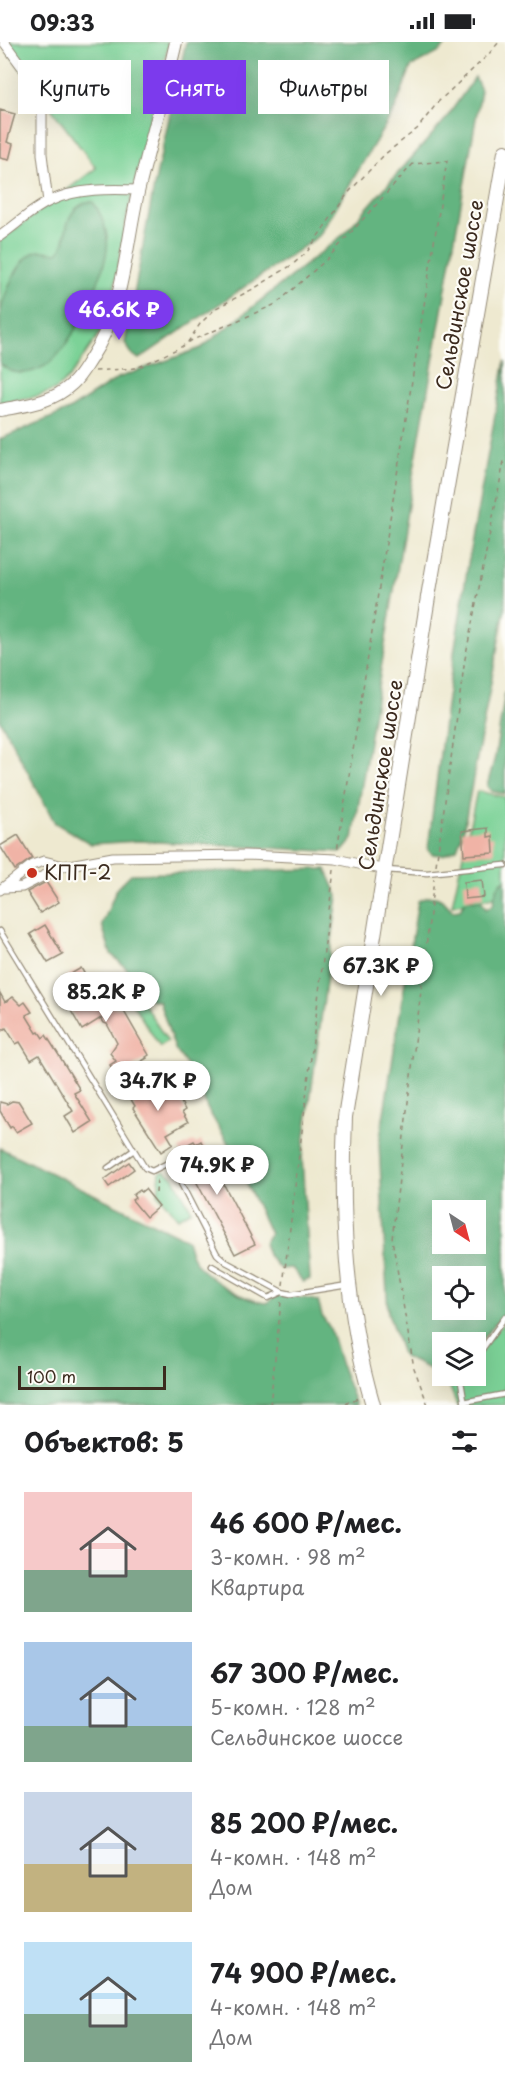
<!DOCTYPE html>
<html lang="ru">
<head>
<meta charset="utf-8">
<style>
  body { margin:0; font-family:"Playpen Sans",sans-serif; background:#f6f6f6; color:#202124; height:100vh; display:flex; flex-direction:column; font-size:22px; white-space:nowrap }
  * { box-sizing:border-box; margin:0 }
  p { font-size:20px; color:#757577 }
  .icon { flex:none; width:33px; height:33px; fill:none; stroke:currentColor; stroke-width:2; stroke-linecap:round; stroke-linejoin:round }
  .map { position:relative; height:1363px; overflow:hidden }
  .drawer { display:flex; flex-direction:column; background:#fff; flex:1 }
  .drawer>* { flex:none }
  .hud { position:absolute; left:18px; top:18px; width:470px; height:54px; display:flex; gap:12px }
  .needle { width:39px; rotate:144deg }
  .buttons { position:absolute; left:432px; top:1158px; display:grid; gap:12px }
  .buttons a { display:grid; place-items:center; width:54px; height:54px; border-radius:0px; background:#fff; box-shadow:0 6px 24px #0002; font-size:30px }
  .scale { position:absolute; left:18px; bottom:15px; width:148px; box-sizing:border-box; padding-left:6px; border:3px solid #3b2a1e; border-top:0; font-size:16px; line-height:21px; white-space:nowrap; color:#3b2a1e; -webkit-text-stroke:4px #fdfcf7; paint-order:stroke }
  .price { position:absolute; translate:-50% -51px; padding:0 14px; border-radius:21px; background:#fff; color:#222; font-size:20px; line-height:39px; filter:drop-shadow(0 2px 3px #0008) }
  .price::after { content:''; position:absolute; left:50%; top:36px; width:18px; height:14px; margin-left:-9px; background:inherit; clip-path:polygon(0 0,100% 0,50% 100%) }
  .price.active { background:#7c3aed; color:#fff }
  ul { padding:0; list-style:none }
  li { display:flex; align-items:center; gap:18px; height:150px; padding:0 24px }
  li span { display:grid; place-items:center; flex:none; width:168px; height:120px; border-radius:0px; color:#555 }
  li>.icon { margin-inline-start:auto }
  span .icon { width:72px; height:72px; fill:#fffc; stroke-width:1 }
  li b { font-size:26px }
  h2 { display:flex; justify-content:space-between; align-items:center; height:72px; padding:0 24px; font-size:26px }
  .pill { padding:0 21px; border-radius:0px; background:#fff; box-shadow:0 6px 24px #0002; font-size:21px; line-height:54px }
  .pill.active { background:#7c3aed; color:#fff }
  .status { display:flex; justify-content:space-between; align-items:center; height:42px; padding:0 30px; background:#fff; direction:ltr }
  .status svg { height:16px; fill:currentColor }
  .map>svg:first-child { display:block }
  .green { fill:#7bd297; stroke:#5b7e5a; stroke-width:1.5 }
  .forest { fill:#64b480; stroke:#506f4f; stroke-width:1.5; fill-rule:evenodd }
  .building { fill:#f0b3a6 }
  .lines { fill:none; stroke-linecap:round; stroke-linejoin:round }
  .service-casing { stroke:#948a77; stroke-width:7 }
  .minor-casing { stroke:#948a77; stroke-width:11 }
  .tertiary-casing { stroke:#948a77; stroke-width:14 }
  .secondary-casing { stroke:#948a77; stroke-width:16 }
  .path { stroke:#948a77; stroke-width:1.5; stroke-dasharray:4.5 4.5; stroke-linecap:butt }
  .service { stroke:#fff; stroke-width:4.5 }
  .minor { stroke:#fff; stroke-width:9 }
  .tertiary { stroke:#fff; stroke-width:12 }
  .secondary { stroke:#fff; stroke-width:14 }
  .poi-dot { fill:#c8321e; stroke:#fdfcf7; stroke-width:2 }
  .labels { text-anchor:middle; stroke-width:4.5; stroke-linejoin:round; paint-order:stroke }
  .street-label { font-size:20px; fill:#3b2a1e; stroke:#fdfcf7 }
  .poi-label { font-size:20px; fill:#3b2a1e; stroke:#fdfcf7; text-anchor:start }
</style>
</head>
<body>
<div class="status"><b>09:33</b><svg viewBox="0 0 49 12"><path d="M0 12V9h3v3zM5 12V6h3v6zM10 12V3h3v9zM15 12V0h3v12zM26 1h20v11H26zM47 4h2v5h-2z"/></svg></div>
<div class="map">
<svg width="505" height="1363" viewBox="0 0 505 1363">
  <rect width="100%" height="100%" fill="#fdfcf7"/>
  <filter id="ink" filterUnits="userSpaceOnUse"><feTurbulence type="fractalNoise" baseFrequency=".0167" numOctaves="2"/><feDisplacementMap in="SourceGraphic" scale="12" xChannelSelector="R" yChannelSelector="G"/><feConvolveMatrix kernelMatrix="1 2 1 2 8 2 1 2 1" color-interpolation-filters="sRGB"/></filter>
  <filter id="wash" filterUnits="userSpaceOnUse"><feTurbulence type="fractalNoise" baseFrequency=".008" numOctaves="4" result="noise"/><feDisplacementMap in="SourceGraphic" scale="24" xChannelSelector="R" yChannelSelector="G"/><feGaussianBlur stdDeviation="1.35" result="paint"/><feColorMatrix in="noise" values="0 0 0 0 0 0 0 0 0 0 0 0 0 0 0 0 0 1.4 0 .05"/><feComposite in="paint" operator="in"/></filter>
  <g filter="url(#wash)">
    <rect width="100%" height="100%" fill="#eee9d0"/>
    <path class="green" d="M1 0H169L127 174 111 266 104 285 69 336 55 348 38 354 0 361V199L96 126Z
      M477 749 505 755V853L452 863Z
      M140 956 168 1000 160 1005 132 961Z
      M164 1129 173 1134 191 1168 178 1176 158 1152 160 1130Z
      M505 1279V1363H457L449 1343 457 1334H476V1313Z"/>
    <path class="forest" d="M186 0H449L438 11 411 25 395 67 319 194 139 317 132 312 125 301 154 144Z
      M475 35 481 48 413 433 353 797 342 810 139 799 91 802 55 781 0 678V397L69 368 118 336 201 306 344 192 445 78Z
      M86 160H93C102 173 109 191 107 207 103 238 77 291 56 315 49 323 36 330 24 331 14 331 7 329 0 321 0 306 0 290 0 275 1 258 19 212 39 209 44 208 51 211 57 211 72 201 57 174 86 160Z
      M505 319V566L463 790 457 807 443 813 432 812 428 807 447 656 470 509Z
      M505 650V752L491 749 487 744 495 715Z
      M326 827 338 854 302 1116 310 1237 303 1240 292 1226 280 1227 268 1213 264 1201 270 1192 228 1101 207 1066 197 1038 175 1007 159 959 146 956 127 927 111 912 102 883 117 846 131 832Z
      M505 838V1270L476 1305V1300H442V1320L437 1328H432L403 1315 388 1271 379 1102 418 859C435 850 442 856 453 869L460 868 463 862 469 858 482 859 486 867 493 863C495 853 495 844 505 838ZM442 1168H476V1202H442ZM442 1234H476V1268H442Z
      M0 1106 187 1198C189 1204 190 1211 193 1216 204 1236 244 1259 267 1261 270 1259 272 1256 275 1255 282 1252 310 1257 318 1259L322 1274 330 1286 342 1327 356 1363H0Z"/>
    <g id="blocks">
      <path class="building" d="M0 68 15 72 7 100 13 102 9 118 0 116Z
        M488 786V795L493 794 494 811 464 813 462 789Z
        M18 793 32 816 15 828 0 804Z
        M482 838 484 855 465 857 464 840Z
        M46 840 59 860 40 871 27 850Z
        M45 883 63 913 48 921 30 892Z
        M81 926 94 948 91 950 104 970 111 965 122 966 149 1013 146 1015 147 1016 117 1034 110 1023 116 1019 110 1011 117 1001 107 982 104 981 101 976 82 988 70 967 76 963 65 945 69 943 64 936Z
        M0 951 5 960 13 955 21 963 25 960 32 970 26 973 37 991 39 990 43 996 46 993 60 1015 80 1048 74 1051 92 1080 75 1091 65 1074 73 1069 39 1013 31 1018 20 1000 16 1002 6 986 0 990Z
        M142 1038 150 1050 167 1040 170 1044 172 1043 185 1068 182 1070 188 1080 167 1092 173 1102 161 1110 133 1066 135 1064 127 1051Z
        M12 1059 19 1060 32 1081 16 1090 12 1084 10 1086 0 1069V1060L7 1062Z
        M194 1099 196 1102 201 1099 255 1202 235 1212 179 1107Z
        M129 1120 134 1127 109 1145 104 1138Z
        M145 1147 159 1164 146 1175 132 1158 135 1156 133 1153 140 1148 141 1150Z"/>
    </g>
  </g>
  <g filter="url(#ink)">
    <use href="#blocks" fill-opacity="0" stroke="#948a77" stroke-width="1.5"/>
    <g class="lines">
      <g class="service-casing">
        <path id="service" d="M386 828 427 831 505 823
          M0 889 145 1126 152 1129 170 1120 217 1212 226 1220 282 1250 291 1252 348 1243
          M108 1126 134 1108
          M212 1224 268 1256 282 1250
          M476 1316 505 1275
          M463 1334 461 1340 465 1363
          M464 1360 505 1352"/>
      </g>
      <g class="minor-casing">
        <path id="minor" d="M4 0 39 48 42 59V112L48 160
          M0 194C16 183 32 167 50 159 76 146 111 147 139 148
          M5 846 22 845 63 824
          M0 848 32 823 44 819 64 824 113 815 245 813 336 817 386 828"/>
      </g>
      <g class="tertiary-casing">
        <path id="tertiary" d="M0 368C26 363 52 361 72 342 80 335 85 325 91 316 125 265 125 205 139 146 151 97 165 49 176 0"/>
      </g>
      <g class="secondary-casing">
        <path id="secondary" d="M373 1363C345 1268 341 1173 345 1075L429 549 505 110"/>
      </g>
      <path class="path" d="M188 300 276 262 327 217 413 122 447 119 337 809
        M95 329 137 326 181 305 188 300 200 282 216 266 255 246 292 223 307 210 348 151 385 112 417 87 438 60 488 13 499 0
        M436 823 465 617 505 414
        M156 1151 157 1134
        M283 1243 334 828
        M270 1363 281 1260
        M346 1363 348 1360 358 1356
        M428 1363 414 1326 392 1197 434 837"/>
      <use href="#service" class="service"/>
      <use href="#minor" class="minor"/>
      <use href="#tertiary" class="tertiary"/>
      <use href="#secondary" class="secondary"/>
    </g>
  </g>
  <circle class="poi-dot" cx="32" cy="831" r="6"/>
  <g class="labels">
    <g class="street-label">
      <text transform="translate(460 253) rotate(-80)" y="7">Сельдинское шоссе</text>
      <text transform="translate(381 733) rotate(-81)" y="7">Сельдинское шоссе</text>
    </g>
    <g class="poi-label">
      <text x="44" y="838">КПП-2</text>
    </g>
  </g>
</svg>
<div class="buttons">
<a><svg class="needle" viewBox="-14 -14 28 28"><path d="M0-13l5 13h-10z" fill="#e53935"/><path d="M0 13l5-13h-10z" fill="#757577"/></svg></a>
<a><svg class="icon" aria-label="locate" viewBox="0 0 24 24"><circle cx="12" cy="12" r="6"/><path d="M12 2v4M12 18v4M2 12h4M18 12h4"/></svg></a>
<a><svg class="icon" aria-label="layers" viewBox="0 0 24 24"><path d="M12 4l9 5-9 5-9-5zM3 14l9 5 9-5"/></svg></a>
</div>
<div class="scale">100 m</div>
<b class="price active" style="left:119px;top:299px">46.6K ₽</b>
<b class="price" style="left:381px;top:955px">67.3K ₽</b>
<b class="price" style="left:106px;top:981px">85.2K ₽</b>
<b class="price" style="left:158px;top:1070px">34.7K ₽</b>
<b class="price" style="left:217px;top:1154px">74.9K ₽</b>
<div class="hud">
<a class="pill">Купить</a>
<a class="pill active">Снять</a>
<a class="pill">Фильтры</a>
</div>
</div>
<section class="drawer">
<h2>Объектов: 5<svg class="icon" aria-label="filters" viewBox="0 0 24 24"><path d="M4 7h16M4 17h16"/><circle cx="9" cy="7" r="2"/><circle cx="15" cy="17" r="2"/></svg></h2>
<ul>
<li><span style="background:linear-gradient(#f6c9c9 65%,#7fa58c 0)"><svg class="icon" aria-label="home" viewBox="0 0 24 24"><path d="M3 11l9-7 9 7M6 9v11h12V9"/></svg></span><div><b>46 600 ₽/мес.</b><p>3-комн. · 98 m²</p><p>Квартира</p></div></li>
<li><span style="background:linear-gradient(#a9c7e8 70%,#7fa58c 0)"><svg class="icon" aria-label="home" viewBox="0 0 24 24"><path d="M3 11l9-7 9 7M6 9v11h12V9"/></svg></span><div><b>67 300 ₽/мес.</b><p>5-комн. · 128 m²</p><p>Сельдинское шоссе</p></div></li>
<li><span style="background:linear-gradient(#c9d6e8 60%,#c2b280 0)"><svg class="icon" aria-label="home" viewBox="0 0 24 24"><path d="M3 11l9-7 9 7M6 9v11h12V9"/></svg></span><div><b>85 200 ₽/мес.</b><p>4-комн. · 148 m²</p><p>Дом</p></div></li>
<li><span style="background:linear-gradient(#bfe0f5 60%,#7fa58c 0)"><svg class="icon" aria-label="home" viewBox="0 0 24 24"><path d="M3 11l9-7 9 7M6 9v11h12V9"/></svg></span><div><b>74 900 ₽/мес.</b><p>4-комн. · 148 m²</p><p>Дом</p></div></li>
</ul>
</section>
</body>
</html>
